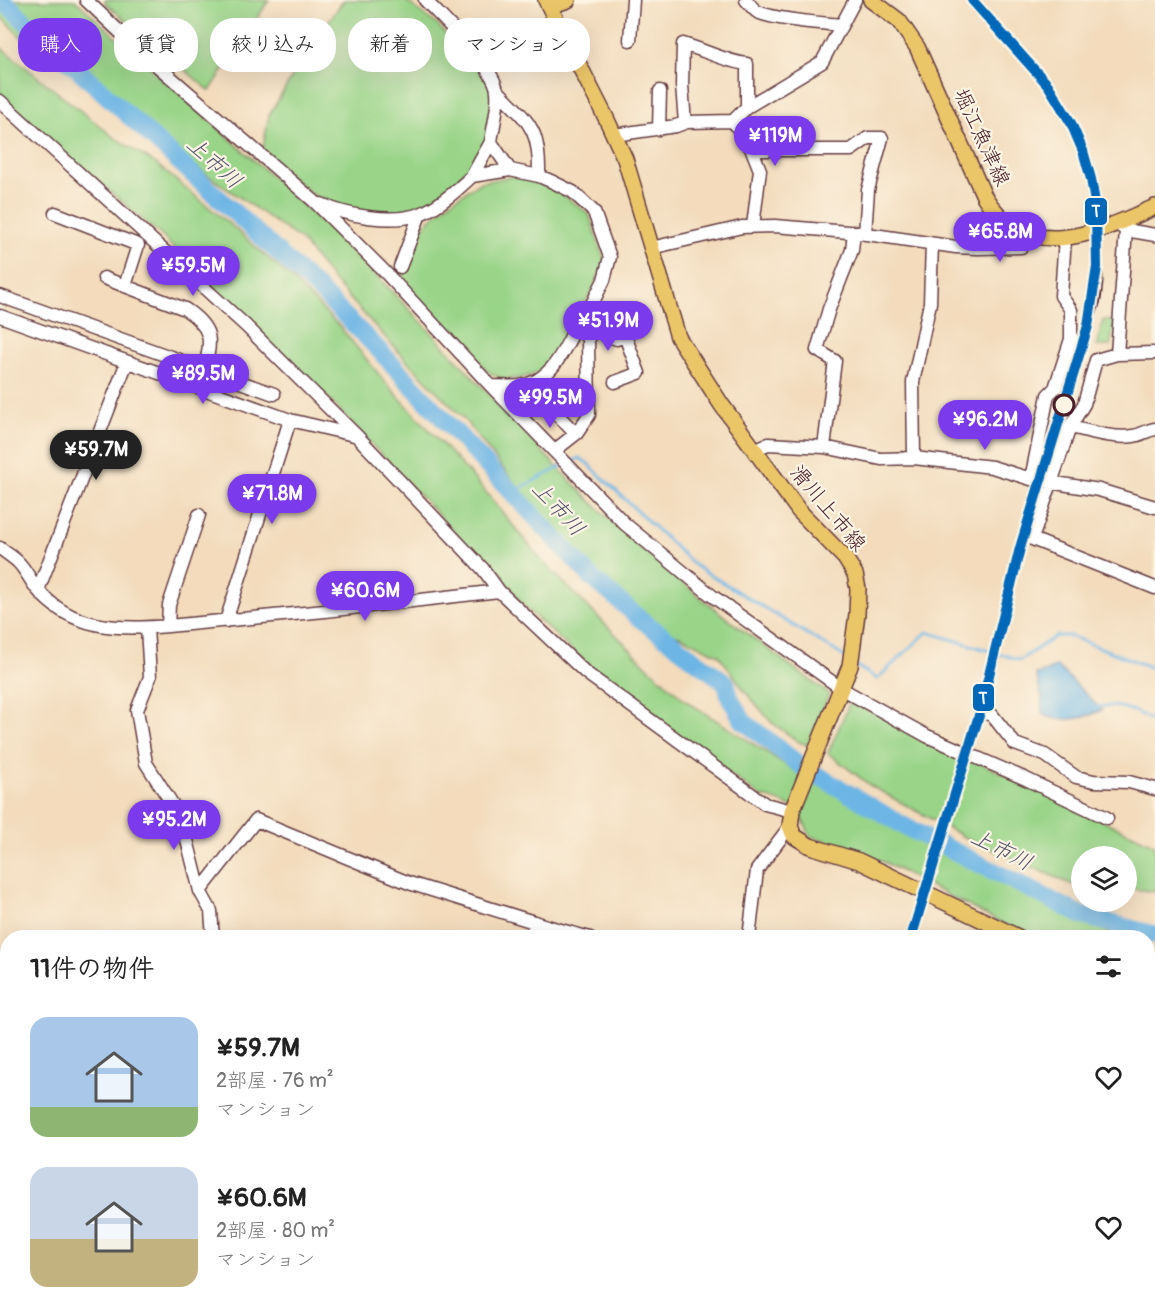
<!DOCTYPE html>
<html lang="ja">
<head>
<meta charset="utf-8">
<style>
  body { margin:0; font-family:Pangolin,"Klee One",sans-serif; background:#f6f6f6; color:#222; height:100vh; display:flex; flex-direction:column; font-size:22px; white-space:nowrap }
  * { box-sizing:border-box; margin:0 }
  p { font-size:20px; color:#767676 }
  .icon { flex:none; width:33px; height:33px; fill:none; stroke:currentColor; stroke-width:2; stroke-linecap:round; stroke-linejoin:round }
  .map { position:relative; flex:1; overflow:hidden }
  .details { position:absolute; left:0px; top:930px; width:1155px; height:386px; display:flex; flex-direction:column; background:#fff; border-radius:24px 24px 0 0; box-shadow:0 6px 24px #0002 }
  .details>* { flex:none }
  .guide { position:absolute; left:18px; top:18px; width:600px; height:54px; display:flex; gap:12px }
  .buttons { position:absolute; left:1071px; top:846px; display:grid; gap:12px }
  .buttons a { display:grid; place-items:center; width:66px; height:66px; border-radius:50%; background:#fff; box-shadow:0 6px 24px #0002; font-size:30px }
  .price { position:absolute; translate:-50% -51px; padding:0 14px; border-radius:21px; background:#7c3aed; color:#fff; font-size:20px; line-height:39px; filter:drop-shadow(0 2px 3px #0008) }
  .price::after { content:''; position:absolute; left:50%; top:36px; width:18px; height:14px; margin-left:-9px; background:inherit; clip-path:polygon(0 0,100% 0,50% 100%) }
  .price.selected { background:#222; color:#fff }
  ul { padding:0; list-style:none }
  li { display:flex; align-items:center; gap:18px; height:150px; padding:0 30px }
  li span { display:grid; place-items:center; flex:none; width:168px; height:120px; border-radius:18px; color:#555 }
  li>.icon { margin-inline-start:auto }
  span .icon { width:72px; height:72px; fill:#fffc; stroke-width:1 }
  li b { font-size:26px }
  h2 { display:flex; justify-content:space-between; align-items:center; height:72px; padding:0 30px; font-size:26px }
  .pill { padding:0 21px; border-radius:24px; background:#fff; box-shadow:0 6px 24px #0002; font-size:21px; line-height:54px }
  .pill.selected { background:#7c3aed; color:#fff }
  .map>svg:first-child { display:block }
  .green { fill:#99d488; stroke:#727a5a; stroke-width:1.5 }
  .water { fill:#6db5e5; stroke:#5c6a88; stroke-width:1.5 }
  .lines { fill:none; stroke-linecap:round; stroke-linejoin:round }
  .stream { stroke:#6db5e5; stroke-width:3 }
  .river { stroke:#6db5e5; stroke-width:18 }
  .minor-casing { stroke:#633b41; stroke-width:15 }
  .major-casing { stroke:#633b41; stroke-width:18 }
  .minor { stroke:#fff; stroke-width:12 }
  .major { stroke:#ebc669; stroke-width:15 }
  .rail { stroke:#4a1f2b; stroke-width:3 }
  .rail-1-casing { stroke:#fcf5e5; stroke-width:15 }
  .rail-1 { stroke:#0068b9; stroke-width:10 }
  .stop-dot { fill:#fcf5e5; stroke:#4a1f2b; stroke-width:3 }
  .labels { text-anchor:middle; stroke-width:4.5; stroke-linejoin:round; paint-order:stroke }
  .street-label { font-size:21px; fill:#4a1f2b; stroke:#fcf5e5 }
  .water-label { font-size:22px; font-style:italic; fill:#56546c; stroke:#fcf5e5 }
  .line-badge { stroke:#fcf5e5; stroke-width:2 }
  .badge-label { font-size:16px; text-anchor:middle; font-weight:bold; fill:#fff }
</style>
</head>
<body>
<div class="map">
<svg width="1155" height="1315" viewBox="0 0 1155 1315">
  <rect width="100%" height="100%" fill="#fcf5e5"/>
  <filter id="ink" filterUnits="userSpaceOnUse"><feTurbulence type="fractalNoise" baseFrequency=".0167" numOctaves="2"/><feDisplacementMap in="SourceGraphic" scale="12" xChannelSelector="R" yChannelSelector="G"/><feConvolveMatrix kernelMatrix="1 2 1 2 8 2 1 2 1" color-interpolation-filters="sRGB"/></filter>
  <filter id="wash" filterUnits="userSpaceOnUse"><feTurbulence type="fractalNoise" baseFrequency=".008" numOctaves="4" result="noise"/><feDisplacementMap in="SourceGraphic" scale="24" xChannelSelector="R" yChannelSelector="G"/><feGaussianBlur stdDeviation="1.35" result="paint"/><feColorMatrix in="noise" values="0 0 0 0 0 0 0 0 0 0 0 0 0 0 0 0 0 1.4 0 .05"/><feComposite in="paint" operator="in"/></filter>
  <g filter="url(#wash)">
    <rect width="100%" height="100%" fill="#f3dbbc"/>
    <path class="green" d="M0 0H75C184 99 298 195 401 301 478 379 548 464 630 538 693 595 761 644 829 694L808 745 799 742 771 722 744 690 719 655 682 637 626 615 563 538 532 505 464 419 408 362 331 278 301 240 203 172 133 113 27 43 0 16Z
      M105 0H269L210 91 105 3Z
      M344 0H405L436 24 476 62 490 81 493 100 485 143 470 172 448 190 422 209 386 213 347 210 315 196 262 153 269 115 310 47Z
      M0 47 115 138 155 163 232 226 291 278 340 327 386 383 479 484 543 562 646 665 686 701 799 773 1117 937H1035L997 921 884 862 841 845 810 836C799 806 789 804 760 796L610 685 528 610 329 399 217 294 163 237 0 97Z
      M516 176 548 184 589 214 605 262 592 291 574 321 554 360 543 372 520 378 503 379 491 374 402 282 416 236 430 219 453 200 481 182Z
      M1103 320 1115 321 1110 346H1097Z
      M850 702 1155 845V892L1127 888 1126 856H1082L1081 885H1073L964 837 871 786 828 753Z
      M1148 952 1155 956V1001L1148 996Z"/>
    <path class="water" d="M1057 666 1102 710C1083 719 1063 723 1044 715L1041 707 1042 698 1036 674 1042 673Z"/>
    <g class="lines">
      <path class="stream" d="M570 463 579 458 586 462 694 565 845 657
        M511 493 564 465
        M855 665 877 679 927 632 1020 660 1056 636H1070L1155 669
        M1095 707C1117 703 1137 710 1155 723
        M0 1293 8 1297
        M0 1299 8 1300
        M68 1308 113 1315
        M967 1308 996 1315"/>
      <path class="river" d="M2 0 317 288 378 349 591 577 639 618 726 683 730 698 743 721 800 765 906 827 1083 916 1155 935"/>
    </g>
  </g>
  <g filter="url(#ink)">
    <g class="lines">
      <g class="minor-casing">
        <path id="minor" d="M86 0 139 50 314 201 384 271 491 386 625 524 711 595 842 689 927 736 1026 779 1107 818
          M425 0C442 18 495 68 497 91 499 108 493 126 491 142
          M746 0C749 3 752 8 756 11 771 20 821 23 841 25
          M630 40 633 0
          M497 90C529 123 540 127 539 176
          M0 101 246 326 356 435 483 569 499 591 586 673 765 804 792 811
          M733 121 752 150 760 170 753 226
          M685 123 682 85 683 44C704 50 727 62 747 64V107
          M659 129 660 91
          M614 135 676 126 687 122 733 121 747 107 822 62 855 0
          M752 150H851L868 138H882L868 190 865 234
          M510 170 472 176 491 142 510 170 539 176 553 182 573 192 594 212 610 257 604 280 593 302
          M321 204C347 216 392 224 420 214 440 206 457 190 472 176
          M55 213 138 245 125 286
          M1120 226 1126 230 1155 235
          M651 248 742 227 775 226 860 233 956 247 978 248 985 245 1004 222
          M978 248 1021 247
          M400 267 420 214
          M104 278 185 309C212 327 213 340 204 369L274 394
          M0 296 204 369 196 387
          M0 316 290 420 354 435
          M578 323 593 302 605 335 617 339 625 336 639 373 615 382
          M1155 353 1117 354 1096 360 1084 404 1070 427 1032 539 1155 588
          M1117 354 1126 230
          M491 386C501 386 511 387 520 386 553 381 564 349 578 323L588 339 589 415 577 433 554 451
          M521 386 546 403 544 375
          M546 403 576 434
          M1070 427C1089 431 1113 439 1133 436 1142 435 1147 430 1155 429
          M824 447 835 361 817 350 829 309 852 250 854 232
          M756 449 768 444 824 447 881 459 914 458 992 467 1031 479 1099 490 1155 507
          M914 458 913 382 930 303 932 244
          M1031 479 1048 395 1055 388 1071 339V310L1061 296 1065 238
          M0 548C6 553 13 557 18 562 26 570 30 580 37 589 71 630 119 630 168 626L325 611 499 591
          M38 590 127 362
          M226 621 290 420
          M168 626 169 605 199 515
          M147 628 150 677 137 710 146 763 178 813 186 836 200 891 211 911 213 938
          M980 712 992 715 1015 744 1045 755 1076 777 1094 781 1129 782 1155 789
          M200 891 256 820 409 883 550 927 590 938
          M531 938 535 922
          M749 938 757 870 790 826
          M0 1151 8 1153
          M1148 1305 1155 1302
          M407 1308V1315
          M928 1308 962 1315
          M1119 1315 1139 1308"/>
      </g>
      <g class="major-casing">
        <path id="major" d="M546 0 606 118 625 159 678 337 721 404 799 511 845 558 855 574 858 589 857 614 850 666 792 811 790 826 794 836 810 846 859 861 1020 938
          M871 0 899 21 917 47 984 196C1027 266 1096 233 1155 207
          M550 6 568 0
          M1148 1005 1155 1012"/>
      </g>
      <use href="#minor" class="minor"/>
      <use href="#major" class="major"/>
      <path class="rail" d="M1046 462 1073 392 1100 300 1102 282V241L1095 195"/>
      <g class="rail-1-casing">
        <path id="rail-1" d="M911 938 980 712 1020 548 1088 326 1097 267 1096 208 1091 179 1083 151 1071 123 1048 85 972 0"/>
      </g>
      <use href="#rail-1" class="rail-1"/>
    </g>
  </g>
  <circle class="stop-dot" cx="1064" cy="405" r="10"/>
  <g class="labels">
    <g class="street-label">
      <text transform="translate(982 137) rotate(65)" y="7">堀江魚津線</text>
      <text transform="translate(828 508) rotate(50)" y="7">滑川上市線</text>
    </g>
    <g class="water-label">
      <text transform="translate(215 162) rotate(42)" y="8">上市川</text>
      <text transform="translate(559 508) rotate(47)" y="8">上市川</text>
      <text transform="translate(1002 849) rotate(27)" y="8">上市川</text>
    </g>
  </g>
  <g class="line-badge">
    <rect x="1084" y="197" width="24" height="29" rx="6" fill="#0068b9"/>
    <rect x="972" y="683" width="23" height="29" rx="6" fill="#0068b9"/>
  </g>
  <g class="badge-label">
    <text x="1096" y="217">T</text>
    <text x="983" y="704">T</text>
  </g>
</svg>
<div class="buttons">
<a><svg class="icon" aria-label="layers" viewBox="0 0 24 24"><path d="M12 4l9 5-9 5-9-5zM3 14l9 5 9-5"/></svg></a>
</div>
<b class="price" style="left:775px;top:167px">¥119M</b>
<b class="price" style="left:1000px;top:263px">¥65.8M</b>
<b class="price" style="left:193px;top:297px">¥59.5M</b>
<b class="price" style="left:608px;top:352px">¥51.9M</b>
<b class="price" style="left:203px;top:405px">¥89.5M</b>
<b class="price" style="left:550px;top:429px">¥99.5M</b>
<b class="price" style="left:985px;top:451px">¥96.2M</b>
<b class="price selected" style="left:96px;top:481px">¥59.7M</b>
<b class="price" style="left:272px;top:525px">¥71.8M</b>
<b class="price" style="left:365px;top:622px">¥60.6M</b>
<b class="price" style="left:174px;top:851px">¥95.2M</b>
<div class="guide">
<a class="pill selected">購入</a>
<a class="pill">賃貸</a>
<a class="pill">絞り込み</a>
<a class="pill">新着</a>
<a class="pill">マンション</a>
</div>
<section class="details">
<h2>11件の物件<svg class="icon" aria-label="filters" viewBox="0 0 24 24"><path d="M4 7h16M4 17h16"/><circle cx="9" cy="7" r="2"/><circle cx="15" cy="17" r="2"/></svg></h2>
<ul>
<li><span style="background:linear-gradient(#a9c7e8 75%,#8fb573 0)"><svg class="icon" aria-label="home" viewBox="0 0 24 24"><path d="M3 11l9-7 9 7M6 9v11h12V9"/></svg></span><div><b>¥59.7M</b><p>2部屋 · 76 m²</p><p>マンション</p></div><svg class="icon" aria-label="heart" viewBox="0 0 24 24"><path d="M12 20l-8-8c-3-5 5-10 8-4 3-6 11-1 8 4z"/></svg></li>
<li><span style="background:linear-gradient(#c9d6e8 60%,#c2b280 0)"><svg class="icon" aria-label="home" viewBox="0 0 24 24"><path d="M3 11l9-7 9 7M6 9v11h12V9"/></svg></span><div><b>¥60.6M</b><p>2部屋 · 80 m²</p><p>マンション</p></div><svg class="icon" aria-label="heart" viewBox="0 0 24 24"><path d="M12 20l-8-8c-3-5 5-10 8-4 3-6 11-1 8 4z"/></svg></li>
</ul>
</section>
</div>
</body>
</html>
